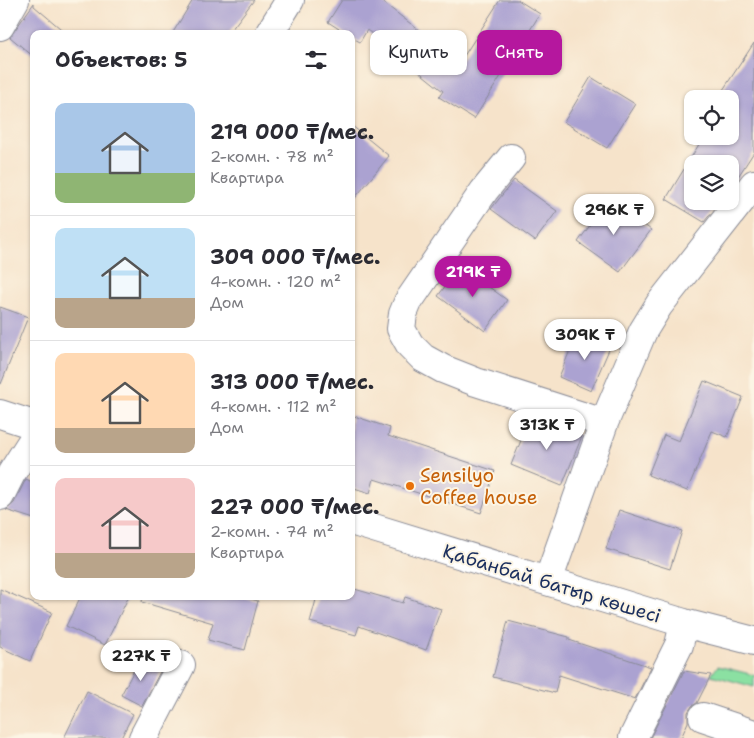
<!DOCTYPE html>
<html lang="ru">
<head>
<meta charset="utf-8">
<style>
  body { margin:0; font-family:"Shantell Sans",sans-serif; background:#f2f2f3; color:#2b2b33; height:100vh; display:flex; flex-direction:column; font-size:19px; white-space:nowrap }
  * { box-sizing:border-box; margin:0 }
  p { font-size:16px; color:#7c7c81 }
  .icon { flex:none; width:28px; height:28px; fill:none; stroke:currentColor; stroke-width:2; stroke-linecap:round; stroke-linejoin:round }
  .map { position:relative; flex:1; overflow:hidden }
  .drawer { position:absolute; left:30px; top:30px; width:325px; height:570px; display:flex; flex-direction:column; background:#fff; border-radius:10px; box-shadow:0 1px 4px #0004 }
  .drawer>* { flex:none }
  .hud { position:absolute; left:370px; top:30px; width:309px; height:45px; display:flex; gap:10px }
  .controls { position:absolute; left:684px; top:90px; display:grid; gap:10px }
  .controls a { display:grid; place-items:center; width:55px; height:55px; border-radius:10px; background:#fff; box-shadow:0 1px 4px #0004; font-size:25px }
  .price { position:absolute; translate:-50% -42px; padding:0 11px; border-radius:18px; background:#fff; color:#222; font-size:16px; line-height:32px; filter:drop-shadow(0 1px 2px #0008) }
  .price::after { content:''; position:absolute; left:50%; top:30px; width:15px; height:11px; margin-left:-8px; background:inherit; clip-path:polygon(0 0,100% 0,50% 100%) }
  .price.active { background:#b5179e; color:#fff }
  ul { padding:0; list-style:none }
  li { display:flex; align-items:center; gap:15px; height:125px; padding:0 25px }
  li+li { border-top:1px solid #e1e1e2 }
  li span { display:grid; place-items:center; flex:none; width:140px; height:100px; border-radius:10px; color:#555 }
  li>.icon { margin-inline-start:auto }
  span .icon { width:60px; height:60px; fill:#fffc; stroke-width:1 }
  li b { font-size:21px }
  h2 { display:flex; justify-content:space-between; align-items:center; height:60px; padding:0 25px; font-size:21px }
  .tag { padding:0 18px; border-radius:10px; background:#fff; box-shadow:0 1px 4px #0004; font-size:18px; line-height:45px }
  .tag.active { background:#b5179e; color:#fff }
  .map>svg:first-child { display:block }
  .green { fill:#8be0a2; stroke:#538880 }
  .building { fill:#aba2d1 }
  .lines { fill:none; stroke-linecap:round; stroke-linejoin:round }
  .minor-casing { stroke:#888994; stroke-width:30 }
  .minor { stroke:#fff; stroke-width:28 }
  .food-dot { fill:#e8710a; stroke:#fcf5e5; stroke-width:2 }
  .labels { text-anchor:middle; stroke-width:4; stroke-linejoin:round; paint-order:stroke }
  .food-label { font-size:19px; fill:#c56008; stroke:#fcf5e5; text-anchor:start }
  .street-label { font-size:19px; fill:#1b2f5e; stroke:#fcf5e5 }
</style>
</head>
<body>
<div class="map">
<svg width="754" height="738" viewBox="0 0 754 738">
  <rect width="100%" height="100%" fill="#fcf5e5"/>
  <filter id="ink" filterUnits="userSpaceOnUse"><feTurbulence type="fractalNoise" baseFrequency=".02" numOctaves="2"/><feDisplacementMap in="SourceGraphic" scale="10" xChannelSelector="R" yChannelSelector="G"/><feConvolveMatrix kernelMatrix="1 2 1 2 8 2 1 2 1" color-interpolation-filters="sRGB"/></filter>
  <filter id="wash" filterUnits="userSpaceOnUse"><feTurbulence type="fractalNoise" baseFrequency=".0096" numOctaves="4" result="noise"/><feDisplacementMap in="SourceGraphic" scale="20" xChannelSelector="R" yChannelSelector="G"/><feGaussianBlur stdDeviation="1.12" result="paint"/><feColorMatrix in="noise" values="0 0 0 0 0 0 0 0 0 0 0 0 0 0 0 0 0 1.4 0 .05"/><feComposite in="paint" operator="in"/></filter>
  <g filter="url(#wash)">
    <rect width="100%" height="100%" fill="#f6e3ca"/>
    <path class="green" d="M718 666 754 675V687L711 675Z"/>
    <g id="blocks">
      <path class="building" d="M193 0H254L228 34H172Z
        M342 0H380L460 62 500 0H518L540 14 474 119 439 97 443 91 367 30 360 42 351 37V34H347L328 22Z
        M34 3V6L67 34H34V57L10 37Z
        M754 43V152L730 189V164H692V201H721L704 222 666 199 704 136H730V99H717Z
        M591 77 635 104 607 148 564 122Z
        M351 125 389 156 351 203Z
        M514 180 557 211 535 241 491 209Z
        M609 199 651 230 620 272 578 242Z
        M460 266 507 300 485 331 438 296Z
        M0 307 28 317 1 384H0Z
        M578 331 611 345 591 391 559 377Z
        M704 381 743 397 727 437 712 431 687 491 648 475 664 435 679 441Z
        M351 415 390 428 388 436 495 471 481 513 374 479 370 493 351 487Z
        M531 416 582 436 562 486 511 465Z
        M26 479 34 483V519L6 510 14 503Z
        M619 510 682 531 670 569 606 549Z
        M351 588 403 603 405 597 441 609 426 650 359 626 356 635 310 622 317 596H351Z
        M0 589 52 612 30 661 0 647Z
        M81 596H129L105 645 66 626Z
        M143 596H239L258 601 245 650 208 640 213 623 142 602Z
        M508 621 569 637V640L651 667 635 699 559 675 555 693 493 677Z
        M140 659 161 670 142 706 121 695Z
        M684 671 711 675 697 703 692 706 688 712V722L681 738H650Z
        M87 691 133 714 121 738H64Z"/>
    </g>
  </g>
  <g filter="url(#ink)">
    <use href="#blocks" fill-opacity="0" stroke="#888994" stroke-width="1"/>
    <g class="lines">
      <g class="minor-casing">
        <path id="minor" d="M0 26 15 0
          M269 34 290 0
          M511 158 484 191 408 302 403 314 401 329 410 345 423 358 443 369 476 382 604 423
          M0 414 34 425
          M0 496 11 474 34 438
          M351 521 684 623 754 641
          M548 581 604 423 643 331 659 305 754 184
          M703 717 754 734
          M143 738 181 665
          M633 738 679 645 684 623"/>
      </g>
      <use href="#minor" class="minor"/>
    </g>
  </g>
  <circle class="food-dot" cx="410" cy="486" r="5"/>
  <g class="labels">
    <g class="food-label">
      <text x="420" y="482">Sensilyo<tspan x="420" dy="22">Coffee house</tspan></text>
    </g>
    <g class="street-label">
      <text transform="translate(552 583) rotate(17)" y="7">Қабанбай батыр көшесі</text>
    </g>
  </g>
</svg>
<div class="controls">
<a><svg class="icon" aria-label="locate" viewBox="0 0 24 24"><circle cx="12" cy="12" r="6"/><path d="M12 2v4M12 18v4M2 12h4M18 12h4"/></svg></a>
<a><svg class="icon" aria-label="layers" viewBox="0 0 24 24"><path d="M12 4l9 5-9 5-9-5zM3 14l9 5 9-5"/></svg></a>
</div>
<b class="price" style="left:614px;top:236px">296K ₸</b>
<b class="price active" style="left:473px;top:298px">219K ₸</b>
<b class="price" style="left:585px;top:361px">309K ₸</b>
<b class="price" style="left:547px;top:451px">313K ₸</b>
<b class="price" style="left:141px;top:682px">227K ₸</b>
<div class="hud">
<a class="tag">Купить</a>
<a class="tag active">Снять</a>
</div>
<section class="drawer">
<h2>Объектов: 5<svg class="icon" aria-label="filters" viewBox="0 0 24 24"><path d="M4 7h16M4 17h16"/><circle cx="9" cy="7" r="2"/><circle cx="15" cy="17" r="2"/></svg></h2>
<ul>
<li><span style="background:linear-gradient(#a9c7e8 70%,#8fb573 0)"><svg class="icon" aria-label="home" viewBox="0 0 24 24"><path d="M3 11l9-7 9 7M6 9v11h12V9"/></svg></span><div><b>219 000 ₸/мес.</b><p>2-комн. · 78 m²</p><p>Квартира</p></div></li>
<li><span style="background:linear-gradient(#bfe0f5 70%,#b9a48a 0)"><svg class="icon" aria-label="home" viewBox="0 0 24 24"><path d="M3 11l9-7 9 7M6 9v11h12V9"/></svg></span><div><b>309 000 ₸/мес.</b><p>4-комн. · 120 m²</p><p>Дом</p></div></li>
<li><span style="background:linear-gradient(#ffd9b3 75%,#b9a48a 0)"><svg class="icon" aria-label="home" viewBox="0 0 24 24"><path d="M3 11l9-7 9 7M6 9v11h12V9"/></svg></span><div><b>313 000 ₸/мес.</b><p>4-комн. · 112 m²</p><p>Дом</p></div></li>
<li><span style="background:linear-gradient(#f6c9c9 75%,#b9a48a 0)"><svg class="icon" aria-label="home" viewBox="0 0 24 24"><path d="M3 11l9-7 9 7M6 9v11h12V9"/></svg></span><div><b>227 000 ₸/мес.</b><p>2-комн. · 74 m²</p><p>Квартира</p></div></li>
</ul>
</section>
</div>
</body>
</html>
